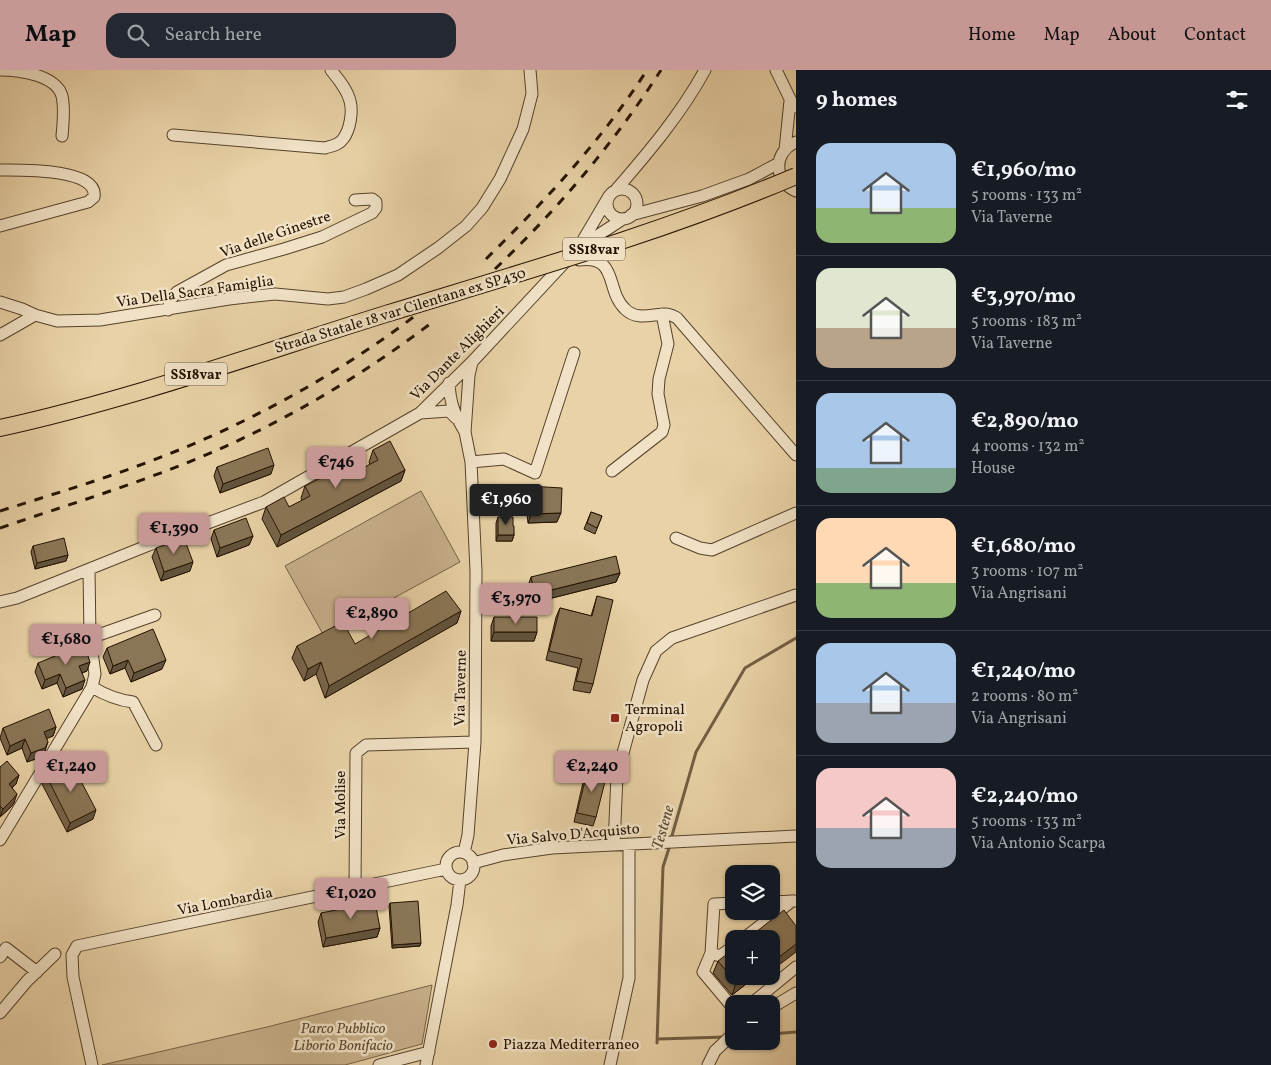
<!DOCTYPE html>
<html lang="en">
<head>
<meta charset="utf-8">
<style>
  body { margin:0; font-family:Vollkorn,serif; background:#242831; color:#f1f3f6; height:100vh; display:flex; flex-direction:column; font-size:19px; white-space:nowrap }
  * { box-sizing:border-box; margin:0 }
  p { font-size:16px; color:#9ea1a6 }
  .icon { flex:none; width:28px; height:28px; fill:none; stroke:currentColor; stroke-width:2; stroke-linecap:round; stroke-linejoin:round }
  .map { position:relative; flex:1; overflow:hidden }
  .panel { display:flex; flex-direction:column; background:#171b24; width:475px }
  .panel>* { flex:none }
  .controls { position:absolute; left:725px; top:795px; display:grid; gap:10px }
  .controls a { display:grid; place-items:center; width:55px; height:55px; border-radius:10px; background:#171b24; box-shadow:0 1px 4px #0004; font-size:25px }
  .price { position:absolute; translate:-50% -42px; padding:0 11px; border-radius:5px; background:#c59692; color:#111; font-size:16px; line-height:32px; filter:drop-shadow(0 1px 2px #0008) }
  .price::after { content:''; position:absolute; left:50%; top:30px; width:15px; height:11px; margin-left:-8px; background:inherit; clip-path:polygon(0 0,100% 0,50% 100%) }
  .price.on { background:#222; color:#fff }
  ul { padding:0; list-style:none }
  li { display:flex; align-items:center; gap:15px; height:125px; padding:0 20px }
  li+li { border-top:1px solid #363941 }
  li span { display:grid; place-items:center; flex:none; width:140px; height:100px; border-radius:15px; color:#555 }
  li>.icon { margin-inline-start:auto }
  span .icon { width:60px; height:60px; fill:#fffc; stroke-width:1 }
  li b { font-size:21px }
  h2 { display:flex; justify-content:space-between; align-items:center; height:60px; padding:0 20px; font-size:21px }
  header { display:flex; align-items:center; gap:30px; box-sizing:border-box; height:70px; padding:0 25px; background:#c59692; color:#111 }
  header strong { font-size:24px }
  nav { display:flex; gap:28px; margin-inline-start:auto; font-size:18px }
  .search { width:350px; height:45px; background:#242831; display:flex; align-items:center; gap:12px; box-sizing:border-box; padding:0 18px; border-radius:15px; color:#9ea1a6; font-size:19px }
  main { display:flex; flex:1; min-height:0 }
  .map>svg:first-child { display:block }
  .green { fill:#c8b18b; stroke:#766246 }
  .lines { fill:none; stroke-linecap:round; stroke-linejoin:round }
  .stream { stroke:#725e42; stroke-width:3 }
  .minor-casing { stroke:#55422a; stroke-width:13 }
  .highway-casing { stroke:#241200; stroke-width:18 }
  .minor { stroke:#f1e2c6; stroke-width:11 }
  .highway { stroke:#e9d2a7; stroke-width:16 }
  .rail { stroke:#241200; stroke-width:3; stroke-dasharray:9 9; stroke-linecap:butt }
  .highway-bridge-casing { stroke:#241200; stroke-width:18; stroke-linecap:butt }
  .highway-bridge { stroke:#e9d2a7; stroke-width:16 }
  .wall { fill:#77654b; stroke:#241200 }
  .shaded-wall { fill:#61533d; stroke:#241200 }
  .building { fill:#8a7657; stroke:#241200 }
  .poi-dot { fill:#8f2418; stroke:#f1e2c6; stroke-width:2 }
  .labels { text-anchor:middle; stroke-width:5; stroke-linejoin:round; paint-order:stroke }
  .shield { fill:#f1e2c6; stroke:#62503b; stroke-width:1 }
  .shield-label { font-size:14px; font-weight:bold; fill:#241200 }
  .street-label { font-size:15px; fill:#241200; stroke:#f1e2c6 }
  .poi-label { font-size:15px; fill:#241200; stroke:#f1e2c6; text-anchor:start }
  .park-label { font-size:15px; font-style:italic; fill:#5d4a31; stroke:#f1e2c6 }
  .water-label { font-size:16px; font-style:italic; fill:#5e4b31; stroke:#f1e2c6 }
</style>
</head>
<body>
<header>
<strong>Map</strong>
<div class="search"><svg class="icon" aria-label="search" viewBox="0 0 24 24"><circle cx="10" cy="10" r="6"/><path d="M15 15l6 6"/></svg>Search here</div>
<nav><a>Home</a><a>Map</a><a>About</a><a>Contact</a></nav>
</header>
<main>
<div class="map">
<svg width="796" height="995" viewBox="0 0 796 995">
  <rect width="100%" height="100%" fill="#e9d2a7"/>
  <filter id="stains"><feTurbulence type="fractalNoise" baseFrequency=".004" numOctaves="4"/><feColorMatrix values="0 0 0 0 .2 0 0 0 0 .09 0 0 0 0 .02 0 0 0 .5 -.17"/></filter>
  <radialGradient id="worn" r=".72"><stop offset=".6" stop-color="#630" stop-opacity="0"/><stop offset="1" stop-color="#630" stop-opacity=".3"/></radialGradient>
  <path class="green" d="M421 421 460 492 324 566 285 496Z
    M432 915 422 974 345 995H102L267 957Z"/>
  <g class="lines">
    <path class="stream" d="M671 769 696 682 745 598 796 568
      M771 964 796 962
      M658 969 726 967
      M657 973 663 797 670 775"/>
    <g class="minor-casing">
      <path id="minor" d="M0 0C19 0 56 5 62 26 65 39 63 54 62 66
        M776 0 794 37
        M173 65 325 78C331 76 339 75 343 69 350 60 353 42 350 31 347 19 338 9 331 0
        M796 72C773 82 773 111 796 121
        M785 80 790 31
        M0 100C19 100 99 98 94 127L88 132 0 156
        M607 134a15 15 0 1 1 30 0a15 15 0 1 1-30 0Z
        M615 121C648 83 681 44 705 0
        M631 145 702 126 749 109 779 93
        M583 175 623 149
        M579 190C619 185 605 220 625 239 637 251 652 244 666 244 670 244 673 246 677 248L796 385
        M0 232 22 239 35 245 57 251 100 250 229 229 275 224 328 229 344 227 366 219 398 205 438 178 466 156 482 138 500 109 523 59 532 24 530 0
        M168 240 170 230 177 222 226 195 284 179 322 167 372 143 376 138V132L372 129 355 130
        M0 265 35 245
        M449 313C450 334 455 345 465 362
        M420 343 449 341 456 348
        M471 392 504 389 535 403 574 283
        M612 401 662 362 664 355 658 324 659 309 668 274 662 244
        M676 468 700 478 712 480 796 443
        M0 532 17 528 149 475 264 432 420 343 472 292 579 177 609 126
        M90 568 155 545
        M92 617C105 625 117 630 133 632L156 675
        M0 770 92 617 95 604 90 568 89 499
        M614 775 617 705 643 610 656 581 672 568 796 525
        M446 796a14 14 0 1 1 28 0a14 14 0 1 1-28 0Z
        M464 783 468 765 475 672 476 501 471 392 465 362 469 305 472 292
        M473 793 503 785 552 778 796 766
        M355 819 356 683 366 675 475 672
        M771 832 794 831
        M734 833 714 834 711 883 703 902 734 939
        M743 869 792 831
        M711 883 720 886 734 876
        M0 887 6 878 37 902
        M751 934 796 897
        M771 938 796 923
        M0 943 27 911 55 884
        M92 995 73 907 72 885 77 876 446 799
        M379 995 429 982
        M426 995 457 835 460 810
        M610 995 629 908V774
        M708 995 715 981 734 963"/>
    </g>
    <g class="highway-casing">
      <path id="highway" d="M0 358C132 329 260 283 389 243"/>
    </g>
    <use href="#minor" class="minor"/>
    <use href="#highway" class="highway"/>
    <path class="rail" d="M486 189C545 131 602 70 647 0
      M495 199C558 139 614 73 661 0
      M0 441C57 423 114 406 169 384 259 348 343 301 420 242
      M0 458C79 431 160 407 235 372 304 340 369 300 430 254"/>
    <g class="highway-bridge-casing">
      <path id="highway-bridge" d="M389 243C526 201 664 162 796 106"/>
    </g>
    <use href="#highway-bridge" class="highway-bridge"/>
  </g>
  <path class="wall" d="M373 380 405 400 401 411 277 477 262 449 266 437H289L302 431 301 428 305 416 359 400 370 395 369 392Z
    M217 397 271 404 220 423 214 406Z
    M528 416 557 452 528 453 525 425Z
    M591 442 602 446 595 464 584 459Z
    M498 447 513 456 514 465 512 471H496V453Z
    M214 460 253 466 249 475 217 487 211 469Z
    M33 476 68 485 66 491 35 499 31 482Z
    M156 478 190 501 161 511 152 487Z
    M620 503 616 512 532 533 528 516 531 507Z
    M597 526 593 614 590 623 573 620 578 598 546 590 556 547 560 538 591 546Z
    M461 541 457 553 325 628 316 604 304 611 292 588 297 576 355 574Z
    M494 547 537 562 534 571H491V556Z
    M107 578 162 599 131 612 125 598 110 604 103 587Z
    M38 593 87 601 82 603V619L63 627 57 613 42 619 35 602Z
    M56 657 53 666 47 668 45 681 41 687 27 692 22 678 7 685 0 668 3 658Z
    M0 697 19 705 16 714 12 718 14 733 10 738 0 747Z
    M588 699 596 747 593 756 574 752 584 708Z
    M46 705 93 749 67 762 42 714Z
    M390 833 420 876 392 878 389 836Z
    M321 843 380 858 377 867 323 877 318 852Z
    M718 891 734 906H765L753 915 750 911 732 925 713 903Z"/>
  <path class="shaded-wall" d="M274 395 271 404 220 423 223 414Z
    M405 400 401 411 277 477 281 465Z
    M561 443 557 452 528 453 531 444Z
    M498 465H514L512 471H496Z
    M253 466 249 475 217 487 220 478Z
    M68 485 66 491 35 499 37 493Z
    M193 492 190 501 161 511 164 502Z
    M620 503 616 512 532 533 535 524Z
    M461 541 457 553 325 628 329 616Z
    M494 562H537L534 571H491Z
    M128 590 125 598 110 604 113 596Z
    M166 590 162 599 131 612 134 603Z
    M90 592 87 601 76 605 79 596Z
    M321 592 316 604 304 611 308 599Z
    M60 604 57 613 42 619 45 610Z
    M85 610 82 619 63 627 66 618Z
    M56 657 53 666 41 671 44 662Z
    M25 669 22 678 7 685 10 676Z
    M48 672 45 681 41 687 27 692 31 683Z
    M19 705 16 714 5 723 9 714Z
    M17 724 14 733 10 738 0 747 3 739Z
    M96 740 93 749 67 762 70 753Z
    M380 858 377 867 323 877 326 868Z
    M421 873 420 876 392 878 393 875Z
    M796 874V882L771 901V893Z
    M745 906H752L750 911 732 925 736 913Z
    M757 906H765L753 915Z"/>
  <path class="building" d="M390 371 405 400 281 465 266 437 284 427 289 437 310 426 305 416 323 407 354 390 359 400 378 390 373 380Z
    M268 378 274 395 223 414 217 397Z
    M528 416 562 418 561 443 531 444Z
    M591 442 602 446 597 458 587 453Z
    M498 447H513V456H514V465H498Z
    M246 448 253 466 220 478 214 460Z
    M64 468 68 485 37 493 33 476Z
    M184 468 193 492 164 502 156 478Z
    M616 486 620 503 535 524 531 507Z
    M446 521 461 541 329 616 321 592 308 599 297 576 343 552 355 574Z
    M597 526 613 530 593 614 576 611 582 589 549 581 560 538 592 546Z
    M494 547H537V562H494Z
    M153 559 166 590 134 603 128 590 113 596 107 578Z
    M84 574 90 592 79 596 85 610 66 618 60 604 45 610 38 593Z
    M49 639 56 657 44 662 48 672 45 678 31 683 25 669 10 676 3 658Z
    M7 691 19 705 9 714 17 724 13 729 3 739 0 736V697Z
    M71 692 96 740 70 753 46 705Z
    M588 699 607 704 596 747 577 743Z
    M418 831 421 873 393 875 390 833Z
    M375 832 380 858 326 868 321 843Z
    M784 840 796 856V874L771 893V869H747Z
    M734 879V906H745L736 913 718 891Z"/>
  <g class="poi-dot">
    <rect x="610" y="643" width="10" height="10" rx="2.5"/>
    <circle cx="493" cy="974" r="5"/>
  </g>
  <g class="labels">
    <g class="shield">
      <rect x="563" y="167.5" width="62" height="23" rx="4"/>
      <rect x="165" y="292.5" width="62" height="23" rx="4"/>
    </g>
    <g class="shield-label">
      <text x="594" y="184">SS18var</text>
      <text x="196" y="309">SS18var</text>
    </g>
    <g class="street-label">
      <text transform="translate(275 164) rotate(-19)" y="5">Via delle Ginestre</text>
      <text transform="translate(195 221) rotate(-8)" y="5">Via Della Sacra Famiglia</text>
      <text transform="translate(400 240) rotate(-17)" y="5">Strada Statale 18 var Cilentana ex SP430</text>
      <text transform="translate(457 283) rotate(-45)" y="5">Via Dante Alighieri</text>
      <text transform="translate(460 618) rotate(-89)" y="5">Via Taverne</text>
      <text transform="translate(340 735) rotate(-90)" y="5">Via Molise</text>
      <text transform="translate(573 764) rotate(-5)" y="5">Via Salvo D'Acquisto</text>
      <text transform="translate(225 831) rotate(-11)" y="5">Via Lombardia</text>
    </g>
    <g class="poi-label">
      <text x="625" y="644">Terminal<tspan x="625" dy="17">Agropoli</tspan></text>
      <text x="503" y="979">Piazza Mediterraneo</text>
    </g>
    <g class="park-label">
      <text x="343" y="963">Parco Pubblico<tspan x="343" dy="17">Liborio Bonifacio</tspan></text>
    </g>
    <g class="water-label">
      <text transform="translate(662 757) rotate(-74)" y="6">Testene</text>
    </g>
  </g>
  <rect width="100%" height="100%" filter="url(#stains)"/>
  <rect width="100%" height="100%" fill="url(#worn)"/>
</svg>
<div class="controls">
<a><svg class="icon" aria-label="layers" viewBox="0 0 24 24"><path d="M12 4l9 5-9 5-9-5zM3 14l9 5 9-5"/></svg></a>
<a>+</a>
<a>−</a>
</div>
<b class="price" style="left:336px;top:419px">€746</b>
<b class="price on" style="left:506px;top:456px">€1,960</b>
<b class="price" style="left:174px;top:485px">€1,390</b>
<b class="price" style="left:516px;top:555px">€3,970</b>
<b class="price" style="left:372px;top:570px">€2,890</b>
<b class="price" style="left:66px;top:596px">€1,680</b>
<b class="price" style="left:71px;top:723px">€1,240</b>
<b class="price" style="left:592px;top:723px">€2,240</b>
<b class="price" style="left:351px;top:850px">€1,020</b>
</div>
<section class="panel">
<h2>9 homes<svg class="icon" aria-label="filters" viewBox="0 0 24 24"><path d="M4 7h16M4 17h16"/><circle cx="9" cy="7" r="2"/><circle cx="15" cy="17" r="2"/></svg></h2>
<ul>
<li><span style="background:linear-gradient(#a9c7e8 65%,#8fb573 0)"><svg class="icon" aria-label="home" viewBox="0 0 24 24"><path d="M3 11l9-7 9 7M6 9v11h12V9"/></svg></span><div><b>€1,960/mo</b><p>5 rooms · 133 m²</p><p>Via Taverne</p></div></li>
<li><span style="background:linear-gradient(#dfe7d0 60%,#b9a48a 0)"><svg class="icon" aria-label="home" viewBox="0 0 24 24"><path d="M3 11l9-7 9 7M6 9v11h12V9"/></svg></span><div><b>€3,970/mo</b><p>5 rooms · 183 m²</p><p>Via Taverne</p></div></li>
<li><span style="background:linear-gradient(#a9c7e8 75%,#7fa58c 0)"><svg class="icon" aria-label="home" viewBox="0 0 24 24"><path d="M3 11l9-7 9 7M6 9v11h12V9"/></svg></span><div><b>€2,890/mo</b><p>4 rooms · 132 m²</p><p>House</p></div></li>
<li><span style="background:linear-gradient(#ffd9b3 65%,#8fb573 0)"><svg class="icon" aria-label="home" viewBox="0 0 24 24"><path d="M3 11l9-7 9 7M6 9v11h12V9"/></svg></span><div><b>€1,680/mo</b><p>3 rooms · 107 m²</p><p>Via Angrisani</p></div></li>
<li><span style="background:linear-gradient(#a9c7e8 60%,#9aa5b1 0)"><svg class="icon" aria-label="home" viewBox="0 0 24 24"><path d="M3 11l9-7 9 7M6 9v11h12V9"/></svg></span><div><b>€1,240/mo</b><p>2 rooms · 80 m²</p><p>Via Angrisani</p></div></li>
<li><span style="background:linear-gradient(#f6c9c9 60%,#9aa5b1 0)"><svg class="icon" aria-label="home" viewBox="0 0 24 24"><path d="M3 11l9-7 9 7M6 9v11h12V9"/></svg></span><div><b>€2,240/mo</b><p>5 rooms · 133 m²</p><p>Via Antonio Scarpa</p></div></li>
</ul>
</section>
</main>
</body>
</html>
